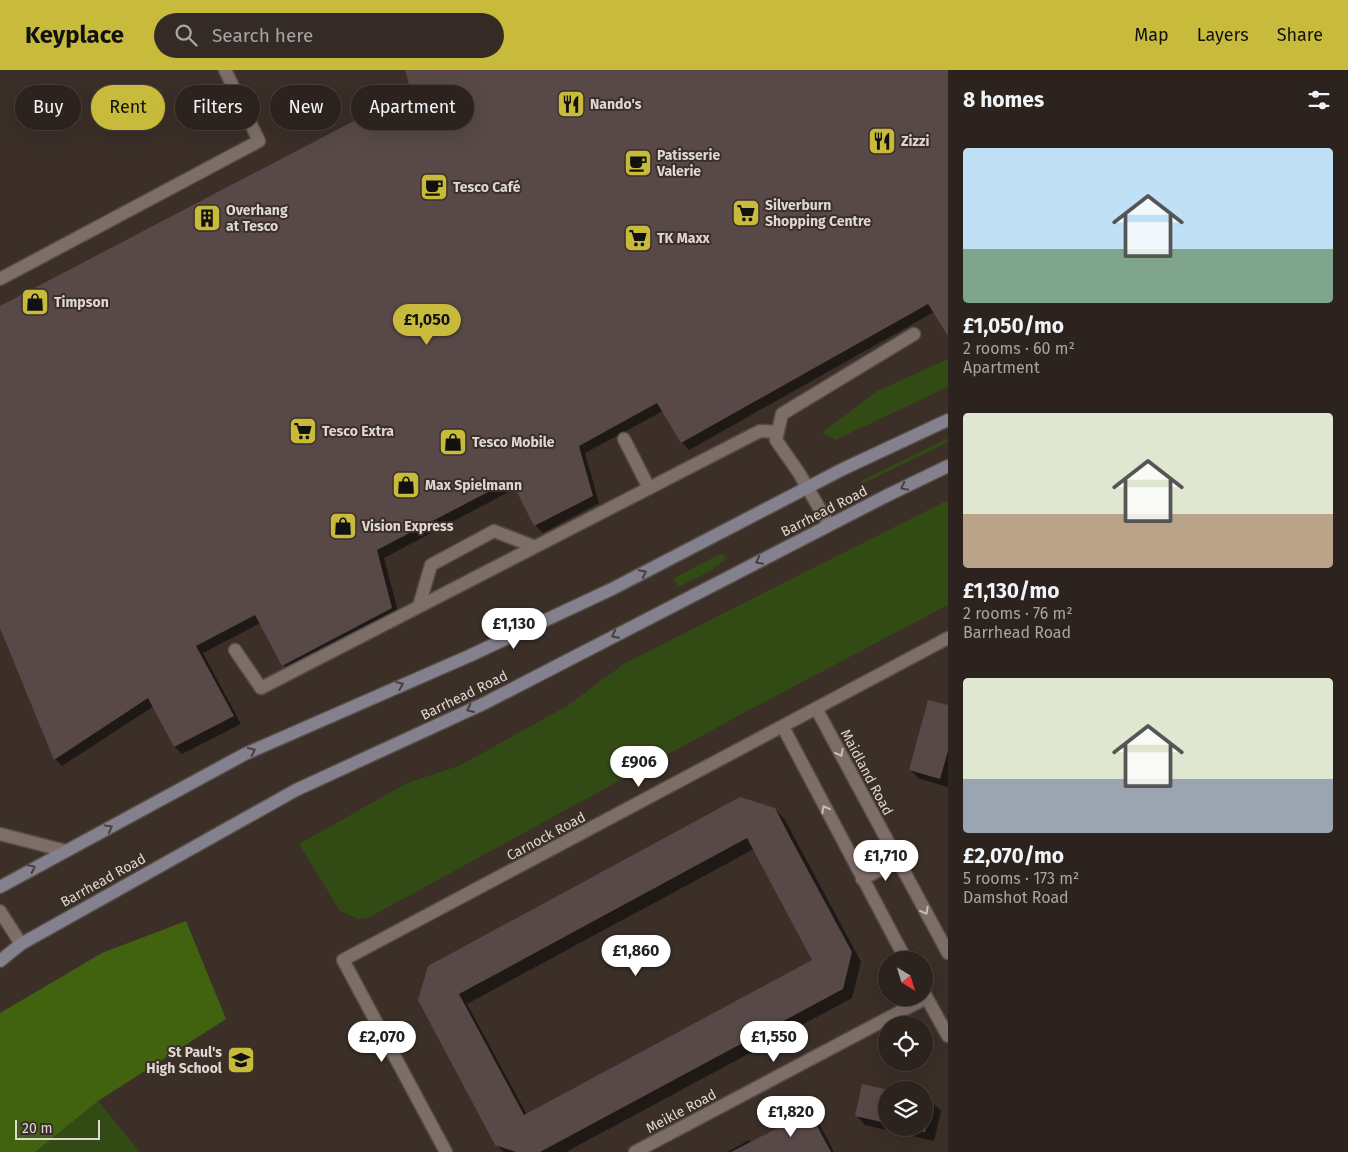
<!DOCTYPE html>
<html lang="en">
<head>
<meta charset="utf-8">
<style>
  body { margin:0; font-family:"Fira Sans",sans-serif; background:#342b27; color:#f1f3f6; height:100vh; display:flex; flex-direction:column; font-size:19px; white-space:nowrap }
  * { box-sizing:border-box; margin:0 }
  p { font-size:16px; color:#a6a4a4 }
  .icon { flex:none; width:28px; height:28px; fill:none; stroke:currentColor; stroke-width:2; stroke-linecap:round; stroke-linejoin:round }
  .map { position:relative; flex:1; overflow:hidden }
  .sheet { display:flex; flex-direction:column; background:#2c231e; width:400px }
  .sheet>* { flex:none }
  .top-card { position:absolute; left:15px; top:15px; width:475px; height:45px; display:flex; gap:10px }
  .needle { width:32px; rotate:142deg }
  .controls { position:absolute; left:878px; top:881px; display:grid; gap:10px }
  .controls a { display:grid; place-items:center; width:55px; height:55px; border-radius:50%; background:#2c231e; box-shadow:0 5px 20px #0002,0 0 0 1px #48403c; font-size:25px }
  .scale { position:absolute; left:15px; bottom:12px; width:85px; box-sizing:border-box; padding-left:5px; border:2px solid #dfd7d3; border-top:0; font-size:14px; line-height:18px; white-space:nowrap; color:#dfd7d3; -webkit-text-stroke:4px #3b2f28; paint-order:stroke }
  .price { position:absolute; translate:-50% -42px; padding:0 11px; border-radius:18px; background:#fff; color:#222; font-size:16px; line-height:32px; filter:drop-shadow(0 1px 2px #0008) }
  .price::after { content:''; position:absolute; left:50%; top:30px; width:15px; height:11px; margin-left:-8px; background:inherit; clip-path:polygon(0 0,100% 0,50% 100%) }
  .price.current { background:#c8bb3b; color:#111 }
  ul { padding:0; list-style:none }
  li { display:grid; align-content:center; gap:10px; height:265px; padding:0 15px }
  li span { display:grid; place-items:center; height:155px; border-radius:5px; color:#555 }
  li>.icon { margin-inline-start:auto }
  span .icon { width:90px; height:90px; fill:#fffc; stroke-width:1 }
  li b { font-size:21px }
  h2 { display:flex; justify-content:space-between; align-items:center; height:60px; padding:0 15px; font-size:21px }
  .pill { padding:0 18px; border-radius:22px; background:#2c231e; box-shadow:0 5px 20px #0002,0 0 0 1px #48403c; font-size:18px; line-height:45px }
  .pill.current { background:#c8bb3b; color:#111 }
  header { display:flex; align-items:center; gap:30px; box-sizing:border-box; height:70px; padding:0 25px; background:#c8bb3b; color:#111 }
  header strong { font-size:24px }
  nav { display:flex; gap:28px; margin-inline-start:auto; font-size:18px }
  .search { width:350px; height:45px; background:#342b27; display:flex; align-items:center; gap:12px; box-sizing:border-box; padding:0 18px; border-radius:28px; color:#a6a4a4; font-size:19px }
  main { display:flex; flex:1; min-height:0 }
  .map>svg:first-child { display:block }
  .green { fill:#324a13 }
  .forest { fill:#41630f }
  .shadow { fill:#0007; fill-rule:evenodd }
  .building { fill:#584948; fill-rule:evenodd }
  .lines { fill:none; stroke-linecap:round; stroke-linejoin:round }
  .service-casing { stroke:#574d47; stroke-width:15 }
  .minor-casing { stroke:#574d47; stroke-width:15 }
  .tertiary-casing { stroke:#574d47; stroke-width:15 }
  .secondary-casing { stroke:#574d47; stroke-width:15 }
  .service { stroke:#7d6e67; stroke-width:12 }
  .minor { stroke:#7d6e67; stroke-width:12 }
  .tertiary { stroke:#7d6e67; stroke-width:12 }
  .secondary { stroke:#84818e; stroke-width:12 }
  .oneway { stroke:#4a3f3c }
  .oneway2 { stroke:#c6bdb8 }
  .labels { text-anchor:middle; stroke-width:4; stroke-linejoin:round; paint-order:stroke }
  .poi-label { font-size:14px; font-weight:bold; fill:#dfd7d3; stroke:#3b2f28; text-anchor:start }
  .street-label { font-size:14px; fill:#dfd7d3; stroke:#3b2f28 }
</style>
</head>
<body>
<header>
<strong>Keyplace</strong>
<div class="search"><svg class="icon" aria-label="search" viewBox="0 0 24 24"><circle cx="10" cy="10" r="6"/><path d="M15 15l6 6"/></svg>Search here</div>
<nav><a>Map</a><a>Layers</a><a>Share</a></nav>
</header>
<main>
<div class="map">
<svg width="948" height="1082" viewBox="0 0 948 1082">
  <rect width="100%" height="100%" fill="#3b2f28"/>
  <path class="green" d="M948 289V317L835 370 822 363 877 321Z
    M948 368V372L862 414 861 411Z
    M948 430V535L738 646 368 848 358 849 340 841 299 774 407 713 461 695 567 636 625 593Z
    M720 484 724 485 725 490 709 502 678 517 674 508Z
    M98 1031 140 1082H35Z"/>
  <path class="forest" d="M186 851 226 949 98 1031 35 1082H0V943L102 883Z"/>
  <path class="shadow" d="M407 0H948V264L934 242 689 380 682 372 663 341 585 383 599 433 543 463 535 455 516 418 384 488 399 545 290 602 283 595 261 553 203 583 241 654 182 684 175 677 154 636 62 696 55 689 0 554V237L412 22Z
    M929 631 948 637V717L920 709 910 700Z
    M774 739 784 748 861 892 852 928 566 1082H504L496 1074 419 930ZM754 779 813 891 527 1045 467 934Z
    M863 1015 886 1021V1058H924V1030L932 1032 941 1041 934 1071 865 1055 856 1045Z
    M809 1042 818 1051 834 1082H727L749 1070 751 1073Z"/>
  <path class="building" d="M405 0H948V266L928 234 681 373 657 333 579 376 593 426 534 456 511 410 377 480 392 538 282 596 255 545 196 576 234 646 174 677 148 628 54 690 0 558V236L411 21Z
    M928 630 948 635V681L940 709 909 700Z
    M740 727 775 738 792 771 852 882 843 919 540 1082H516L495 1075 418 930 428 896ZM747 768 812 890 524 1045 459 924Z
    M862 1014 889 1020H886V1053L855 1046Z
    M924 1028 933 1031 925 1062 905 1058H924Z
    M809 1041 831 1082H731L774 1060Z"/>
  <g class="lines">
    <g class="service-casing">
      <path id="service" d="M0 209 259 71 225 0
        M624 369 649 418
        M829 455 799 403 776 370 782 344 914 264
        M419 536 431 495 494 461 533 476
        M235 580 261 618 760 361 778 362"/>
    </g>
    <g class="minor-casing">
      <path id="minor" d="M817 640 948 883
        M783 657 906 890
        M862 809 897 791
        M924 923 948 966
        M446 1082 343 890 948 568
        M635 1082 926 928"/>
    </g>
    <g class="tertiary-casing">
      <path id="tertiary" d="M0 764 66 781
        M0 841 21 874"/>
    </g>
    <g class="secondary-casing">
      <path id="secondary" d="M0 817 245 684 469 586 612 519 843 399 948 350
        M0 891 21 874 296 720 485 633 884 427 948 396"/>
    </g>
    <use href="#service" class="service"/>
    <use href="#minor" class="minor"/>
    <use href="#tertiary" class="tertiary"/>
    <use href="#secondary" class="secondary"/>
  </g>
  <defs><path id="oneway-chevron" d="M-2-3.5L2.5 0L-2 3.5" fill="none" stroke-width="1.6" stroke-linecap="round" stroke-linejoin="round" transform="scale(1.25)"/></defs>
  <g class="oneway">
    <use href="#oneway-chevron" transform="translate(904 417) rotate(154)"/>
    <use href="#oneway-chevron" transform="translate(759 491) rotate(153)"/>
    <use href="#oneway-chevron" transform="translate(643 503) rotate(-27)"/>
    <use href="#oneway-chevron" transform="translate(615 565) rotate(153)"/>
    <use href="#oneway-chevron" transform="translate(400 615) rotate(-23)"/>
    <use href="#oneway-chevron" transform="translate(470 639) rotate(155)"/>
    <use href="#oneway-chevron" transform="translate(252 681) rotate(-25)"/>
    <use href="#oneway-chevron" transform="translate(109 758) rotate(-29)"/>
    <use href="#oneway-chevron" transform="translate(32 798) rotate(-26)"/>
  </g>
  <g class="oneway2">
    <use href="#oneway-chevron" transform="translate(840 683) rotate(62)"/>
    <use href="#oneway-chevron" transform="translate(825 739) rotate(-118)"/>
    <use href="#oneway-chevron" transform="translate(925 841) rotate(61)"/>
  </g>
  <defs>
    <g id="restaurant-square" transform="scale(1.4375)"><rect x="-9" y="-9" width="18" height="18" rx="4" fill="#c8bb3b" stroke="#3b2f28"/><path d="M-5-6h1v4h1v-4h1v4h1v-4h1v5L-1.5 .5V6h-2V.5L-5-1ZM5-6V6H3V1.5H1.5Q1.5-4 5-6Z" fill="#111"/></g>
    <g id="cafe-square" transform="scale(1.4375)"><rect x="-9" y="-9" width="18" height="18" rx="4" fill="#c8bb3b" stroke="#3b2f28"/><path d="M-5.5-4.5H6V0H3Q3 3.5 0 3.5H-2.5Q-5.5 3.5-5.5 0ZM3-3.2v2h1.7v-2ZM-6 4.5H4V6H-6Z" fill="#111"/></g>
    <g id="supermarket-square" transform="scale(1.4375)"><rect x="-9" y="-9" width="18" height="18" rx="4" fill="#c8bb3b" stroke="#3b2f28"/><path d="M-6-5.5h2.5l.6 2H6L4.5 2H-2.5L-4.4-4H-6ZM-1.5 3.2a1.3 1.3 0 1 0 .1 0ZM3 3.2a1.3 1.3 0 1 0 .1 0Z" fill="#111"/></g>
    <g id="building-square" transform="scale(1.4375)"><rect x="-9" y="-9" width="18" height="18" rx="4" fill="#c8bb3b" stroke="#3b2f28"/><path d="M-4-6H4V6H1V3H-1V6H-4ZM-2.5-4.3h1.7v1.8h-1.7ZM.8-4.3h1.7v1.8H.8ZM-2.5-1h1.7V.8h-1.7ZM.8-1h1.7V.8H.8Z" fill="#111"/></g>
    <g id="shop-square" transform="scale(1.4375)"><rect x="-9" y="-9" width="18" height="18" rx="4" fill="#c8bb3b" stroke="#3b2f28"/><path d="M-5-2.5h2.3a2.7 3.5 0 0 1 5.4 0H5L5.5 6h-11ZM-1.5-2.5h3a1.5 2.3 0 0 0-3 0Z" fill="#111"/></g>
    <g id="school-square" transform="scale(1.4375)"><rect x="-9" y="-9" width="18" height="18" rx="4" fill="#c8bb3b" stroke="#3b2f28"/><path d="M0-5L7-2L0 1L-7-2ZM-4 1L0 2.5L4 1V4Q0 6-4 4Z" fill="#111"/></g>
  </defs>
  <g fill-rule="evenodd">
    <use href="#restaurant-square" x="571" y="34"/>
    <use href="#restaurant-square" x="882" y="71"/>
    <use href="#cafe-square" x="638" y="93"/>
    <use href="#cafe-square" x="434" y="117"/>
    <use href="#supermarket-square" x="746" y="143"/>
    <use href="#building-square" x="207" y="148"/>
    <use href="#supermarket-square" x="638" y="168"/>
    <use href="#shop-square" x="35" y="232"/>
    <use href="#supermarket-square" x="303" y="361"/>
    <use href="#shop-square" x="453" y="372"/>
    <use href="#shop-square" x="406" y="415"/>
    <use href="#shop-square" x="343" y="456"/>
    <use href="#school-square" x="241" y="990"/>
  </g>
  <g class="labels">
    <g class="poi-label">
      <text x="590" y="39">Nando's</text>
      <text x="901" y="76">Zizzi</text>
      <text x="657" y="90">Patisserie<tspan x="657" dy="16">Valerie</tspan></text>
      <text x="453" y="122">Tesco Café</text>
      <text x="765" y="140">Silverburn<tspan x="765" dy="16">Shopping Centre</tspan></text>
      <text x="226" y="145">Overhang<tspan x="226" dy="16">at Tesco</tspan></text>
      <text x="657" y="173">TK Maxx</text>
      <text x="54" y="237">Timpson</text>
      <text x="322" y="366">Tesco Extra</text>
      <text x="472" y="377">Tesco Mobile</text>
      <text x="425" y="420">Max Spielmann</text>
      <text x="362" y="461">Vision Express</text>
      <text x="222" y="987" text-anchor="end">St Paul's<tspan x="222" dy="16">High School</tspan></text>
    </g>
    <g class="street-label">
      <text transform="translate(824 441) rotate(-27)" y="5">Barrhead Road</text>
      <text transform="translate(464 625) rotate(-26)" y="5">Barrhead Road</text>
      <text transform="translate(867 702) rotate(62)" y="5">Maidland Road</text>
      <text transform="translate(546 766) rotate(-28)" y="5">Carnock Road</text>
      <text transform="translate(103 810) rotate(-29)" y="5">Barrhead Road</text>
      <text transform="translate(681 1041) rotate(-28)" y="5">Meikle Road</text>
    </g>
  </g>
</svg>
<div class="controls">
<a><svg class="needle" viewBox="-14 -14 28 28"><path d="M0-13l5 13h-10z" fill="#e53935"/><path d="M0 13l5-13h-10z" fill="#a6a4a4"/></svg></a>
<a><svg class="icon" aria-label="locate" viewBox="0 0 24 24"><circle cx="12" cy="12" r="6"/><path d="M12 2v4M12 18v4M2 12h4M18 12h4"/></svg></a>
<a><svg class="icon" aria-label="layers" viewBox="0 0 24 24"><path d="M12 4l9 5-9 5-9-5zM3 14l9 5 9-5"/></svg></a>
</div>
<div class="scale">20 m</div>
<b class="price current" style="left:427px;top:276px">£1,050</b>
<b class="price" style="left:514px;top:580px">£1,130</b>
<b class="price" style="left:639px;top:718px">£906</b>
<b class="price" style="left:886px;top:812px">£1,710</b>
<b class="price" style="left:636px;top:907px">£1,860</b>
<b class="price" style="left:382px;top:993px">£2,070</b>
<b class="price" style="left:774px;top:993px">£1,550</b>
<b class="price" style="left:791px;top:1068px">£1,820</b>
<div class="top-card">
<a class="pill">Buy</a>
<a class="pill current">Rent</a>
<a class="pill">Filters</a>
<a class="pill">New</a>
<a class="pill">Apartment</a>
</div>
</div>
<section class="sheet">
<h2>8 homes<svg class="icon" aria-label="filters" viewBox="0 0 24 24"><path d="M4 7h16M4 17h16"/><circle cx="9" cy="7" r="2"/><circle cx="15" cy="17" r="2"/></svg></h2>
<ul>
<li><span style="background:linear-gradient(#bfe0f5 65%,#7fa58c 0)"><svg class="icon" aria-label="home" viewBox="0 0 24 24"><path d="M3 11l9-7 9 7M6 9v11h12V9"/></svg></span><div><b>£1,050/mo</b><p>2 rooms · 60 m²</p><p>Apartment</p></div></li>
<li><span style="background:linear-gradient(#dfe7d0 65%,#b9a48a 0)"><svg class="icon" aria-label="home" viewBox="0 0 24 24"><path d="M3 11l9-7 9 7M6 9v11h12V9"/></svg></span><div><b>£1,130/mo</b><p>2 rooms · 76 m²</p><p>Barrhead Road</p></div></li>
<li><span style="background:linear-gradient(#dfe7d0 65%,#9aa5b1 0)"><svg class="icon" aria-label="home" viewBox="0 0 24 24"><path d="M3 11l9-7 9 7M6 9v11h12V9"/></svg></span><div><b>£2,070/mo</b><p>5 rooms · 173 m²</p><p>Damshot Road</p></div></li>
</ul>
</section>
</main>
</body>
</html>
